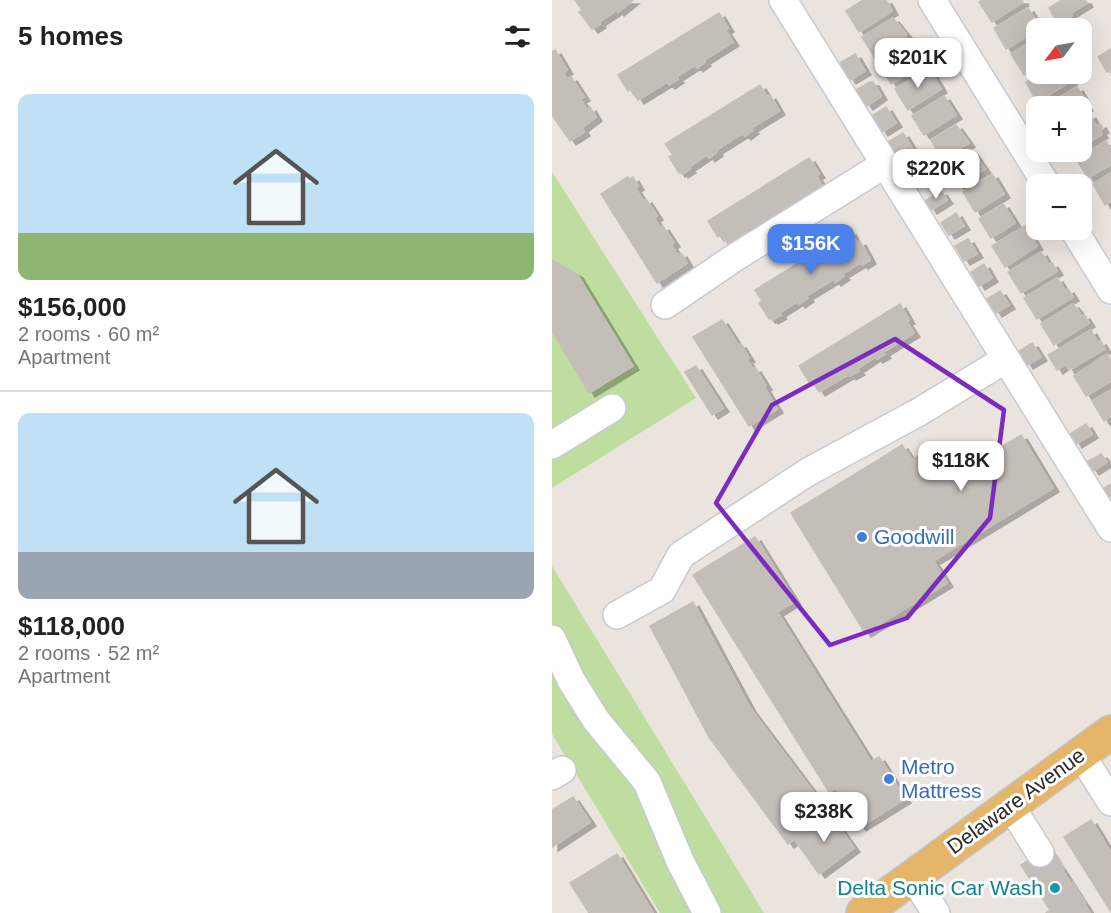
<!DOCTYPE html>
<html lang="en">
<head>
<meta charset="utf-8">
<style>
  body { margin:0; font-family:Arial,sans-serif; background:#f6f6f6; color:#222; height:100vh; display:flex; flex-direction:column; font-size:22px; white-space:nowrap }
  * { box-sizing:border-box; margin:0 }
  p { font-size:20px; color:#767676 }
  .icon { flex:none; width:33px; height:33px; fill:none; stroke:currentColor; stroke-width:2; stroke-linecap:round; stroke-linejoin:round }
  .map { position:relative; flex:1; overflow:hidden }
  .sheet { display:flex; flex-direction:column; background:#fff; width:552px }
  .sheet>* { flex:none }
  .needle { width:39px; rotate:238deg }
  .tools { position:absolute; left:474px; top:18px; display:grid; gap:12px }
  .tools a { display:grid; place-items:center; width:66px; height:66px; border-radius:12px; background:#fff; box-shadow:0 6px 24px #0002; font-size:30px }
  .price { position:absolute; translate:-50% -51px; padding:0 14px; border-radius:12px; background:#fff; color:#222; font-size:20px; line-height:39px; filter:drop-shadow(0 2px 3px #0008) }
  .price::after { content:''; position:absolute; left:50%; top:36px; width:18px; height:14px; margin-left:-9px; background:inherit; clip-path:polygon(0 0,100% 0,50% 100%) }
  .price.on { background:#4b81eb; color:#fff }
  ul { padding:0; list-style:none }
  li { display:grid; align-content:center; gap:12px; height:318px; padding:0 18px }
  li+li { border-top:2px solid #e0e0e0 }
  li span { display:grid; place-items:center; height:186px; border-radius:12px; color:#555 }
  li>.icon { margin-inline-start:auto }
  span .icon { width:108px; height:108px; fill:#fffc; stroke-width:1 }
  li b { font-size:26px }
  h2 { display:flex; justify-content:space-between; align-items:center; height:72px; padding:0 18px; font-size:26px }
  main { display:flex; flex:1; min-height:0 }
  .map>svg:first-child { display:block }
  .green { fill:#bedd9e }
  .building { fill:#c4beb9; stroke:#c6bfb7; stroke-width:1.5; filter:url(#shadow) }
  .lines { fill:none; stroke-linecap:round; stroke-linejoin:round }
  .minor-tunnel { stroke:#c4beba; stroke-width:27; stroke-dasharray:27 14; stroke-linecap:butt }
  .minor-casing { stroke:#c5cad3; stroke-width:30 }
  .major-casing { stroke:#c3c3c3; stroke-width:36 }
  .minor { stroke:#fff; stroke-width:27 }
  .major { stroke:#e5b569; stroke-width:33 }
  .marked { fill:none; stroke:#7b2cbf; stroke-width:4.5; stroke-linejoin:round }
  .shop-dot { fill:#3f7fe0; stroke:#fff; stroke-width:2 }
  .culture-dot { fill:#0f9aa8; stroke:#fff; stroke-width:2 }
  .labels { text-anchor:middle; stroke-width:6; stroke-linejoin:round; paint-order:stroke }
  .shop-label { font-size:21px; fill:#366cbe; stroke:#fff; text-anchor:start }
  .street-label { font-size:21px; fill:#2a2a2a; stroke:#fff }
  .culture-label { font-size:21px; fill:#0d838f; stroke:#fff; text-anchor:end }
</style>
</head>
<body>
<main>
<section class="sheet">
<h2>5 homes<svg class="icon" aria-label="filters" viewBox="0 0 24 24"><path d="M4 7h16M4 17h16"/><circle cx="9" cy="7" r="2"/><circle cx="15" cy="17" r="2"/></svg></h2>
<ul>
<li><span style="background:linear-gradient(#bfe0f5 75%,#8fb573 0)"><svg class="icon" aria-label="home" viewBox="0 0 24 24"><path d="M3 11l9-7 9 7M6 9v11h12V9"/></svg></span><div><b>$156,000</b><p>2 rooms · 60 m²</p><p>Apartment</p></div></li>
<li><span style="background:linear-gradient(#bfe0f5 75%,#9aa5b1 0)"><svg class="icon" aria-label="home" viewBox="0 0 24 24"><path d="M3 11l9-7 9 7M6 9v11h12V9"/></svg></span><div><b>$118,000</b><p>2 rooms · 52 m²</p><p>Apartment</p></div></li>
</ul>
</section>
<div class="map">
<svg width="559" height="913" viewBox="0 0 559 913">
  <defs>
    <filter id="shadow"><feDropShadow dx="6" dy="4" stdDeviation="0" flood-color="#0004"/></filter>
  </defs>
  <rect width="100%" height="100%" fill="#ebe3de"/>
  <path class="green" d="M0 172 144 398 0 488Z
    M0 566 212 913H108L0 734Z"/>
  <path class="building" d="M23 0H81L66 12 65 10 47 22 48 24 40 29 27 12 30 10Z
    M311 0H334L340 11 307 32 294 11Z
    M431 0H470L471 2 440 22 427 2Z
    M510 0 520 16 506 24 497 8Z
    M511 0H533L535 3 519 13Z
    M476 8 488 28H484V31L454 49 442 28Z
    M167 13 176 28 173 30 181 42 152 60 153 62 145 68 143 65 124 77 126 79 117 85 115 82 86 100 79 89 76 91 66 75Z
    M341 18 354 34V39L323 58 310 37Z
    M484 38V67L472 75 459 54Z
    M360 42 373 63 339 84 327 62Z
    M559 49V70L555 72 546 57Z
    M3 50 15 70 11 73 15 79 19 77 32 97 28 99 35 110 38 107 44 117 30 128 32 132 18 141 0 115V52Z
    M303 54 313 71 298 80 288 63Z
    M377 68 389 89 356 110 343 89Z
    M488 74H517L515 76 519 81 485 102 474 82Z
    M318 82H321L329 96 315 106 304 90Z
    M208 85 215 97 218 95 227 111 199 128 201 130 193 136 191 133 164 150 165 152 157 158 155 155 137 167 138 169 130 174 129 172 127 173 117 157 121 155 113 144Z
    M525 87 533 100 531 101 535 107 530 110V106H493Z
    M392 96 404 115 372 135 360 116Z
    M334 107 344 123 330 132 320 116Z
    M538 114 544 126 548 124 551 129 548 131 550 134 530 147V119Z
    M404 125 417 143 390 159 379 140Z
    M351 133 361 150 346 158 336 142Z
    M554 141 559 149V164L536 178 524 159Z
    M420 151 433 169 406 185 395 166Z
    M257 158 267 174 264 176 271 187 177 246 169 234 166 237 156 221Z
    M372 166 377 175 364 183 358 174Z
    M559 173V201L553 205 541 184Z
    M440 174 452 194 423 212 411 192Z
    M76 177 78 179 81 177 86 186 83 188 91 201 94 199 105 216 102 218 108 228 111 226 122 243 119 245 126 255 129 253 135 263 105 283 49 194Z
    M389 191 395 200 379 210 373 201Z
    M451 204 463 223 439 238 427 219Z
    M404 213 412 226 397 235 389 223Z
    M473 226 485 246 453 267 440 246Z
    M298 231 305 243 308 241 318 260 310 265 308 263 290 274 292 276 283 282 282 279 254 296 256 298 247 304 246 301 227 313 229 315 220 320 219 318 217 319 207 303 210 301 203 290Z
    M416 239 425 254 412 261 403 246Z
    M489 252 497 265 500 263 505 271 469 293 456 272Z
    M0 260 25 274 81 366 37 393 0 331Z
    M432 264 440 278 427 286 419 272Z
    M505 278 513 291 516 289 521 297 485 319 472 298Z
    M448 291 457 305 444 313 435 299Z
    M348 304 357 320 354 321 362 333 331 352 333 354 325 359 323 357 305 369 307 371 298 376 297 374 267 392 260 380 257 382 247 366Z
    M521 304 528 313 529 317 532 315 537 323 502 345 489 324Z
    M170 320 186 345 188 344 197 358 194 359 201 369 203 368 214 386 212 387 225 409 197 426 141 337Z
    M539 330 546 343 548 341 553 349 517 370 514 364 505 370 496 355Z
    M480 343 489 357 475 365 467 351Z
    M555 354 559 360V381L534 396 522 376Z
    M144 366 171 408 160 415 133 372Z
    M559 390V416L552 421 540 401Z
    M534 424 540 434 524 444 518 434Z
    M469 435 501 488 381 561 321 463 350 445 360 460 388 443 407 473Z
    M549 454 555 462 541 471 535 462Z
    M321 463 395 583 313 633 239 513Z
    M559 484V496L557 497 552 488Z
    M203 537 243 601 225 612 319 762 327 757 353 799 308 827 284 788 277 792 141 575Z
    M141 602 198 708 277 813 236 844 157 737 98 626Z
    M21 797 38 822 0 847V810Z
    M277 813 302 848 267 874 242 839Z
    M539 820 559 853V912L512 837Z
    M496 848 538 913H494L498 910 469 865Z
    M65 854 101 913H37L18 883Z"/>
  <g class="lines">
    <path class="minor-tunnel" d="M488 853 525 913"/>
    <g class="minor-casing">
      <path id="minor" d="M231 0 559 528
        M380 0 494 184
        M522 230 559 290
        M113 305 179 260 333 164
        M0 445 60 408
        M65 615 110 590 129 555 256 472 367 412 454 359
        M0 639 19 680 44 720 95 782 128 861 155 913
        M528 753 559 802
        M0 776 10 770
        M458 805 488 853
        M361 877 384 913"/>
    </g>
    <g class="major-casing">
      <path id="major" d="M311 913 559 732"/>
    </g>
    <use href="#minor" class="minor"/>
    <use href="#major" class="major"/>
  </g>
  <path class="marked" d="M343 339 452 410 438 518 355 618 278 645 164 503 220 405Z"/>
  <g class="shop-dot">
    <circle cx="310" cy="537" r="6"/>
    <circle cx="337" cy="779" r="6"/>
  </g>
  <circle class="culture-dot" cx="503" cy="888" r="6"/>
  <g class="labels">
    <g class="shop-label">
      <text x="322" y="544">Goodwill</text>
      <text x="349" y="774">Metro<tspan x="349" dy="24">Mattress</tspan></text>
    </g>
    <g class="street-label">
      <text transform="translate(464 801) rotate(-36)" y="7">Delaware Avenue</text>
    </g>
    <g class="culture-label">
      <text x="491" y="895">Delta Sonic Car Wash</text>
    </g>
  </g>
</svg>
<div class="tools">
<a><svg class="needle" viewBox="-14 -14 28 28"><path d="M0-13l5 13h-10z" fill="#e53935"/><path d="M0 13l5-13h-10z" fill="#767676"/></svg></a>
<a>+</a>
<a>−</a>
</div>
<b class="price" style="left:366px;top:89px">$201K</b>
<b class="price" style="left:384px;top:200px">$220K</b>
<b class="price on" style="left:259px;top:275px">$156K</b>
<b class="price" style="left:409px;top:492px">$118K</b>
<b class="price" style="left:272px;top:843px">$238K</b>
</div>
</main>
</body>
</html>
